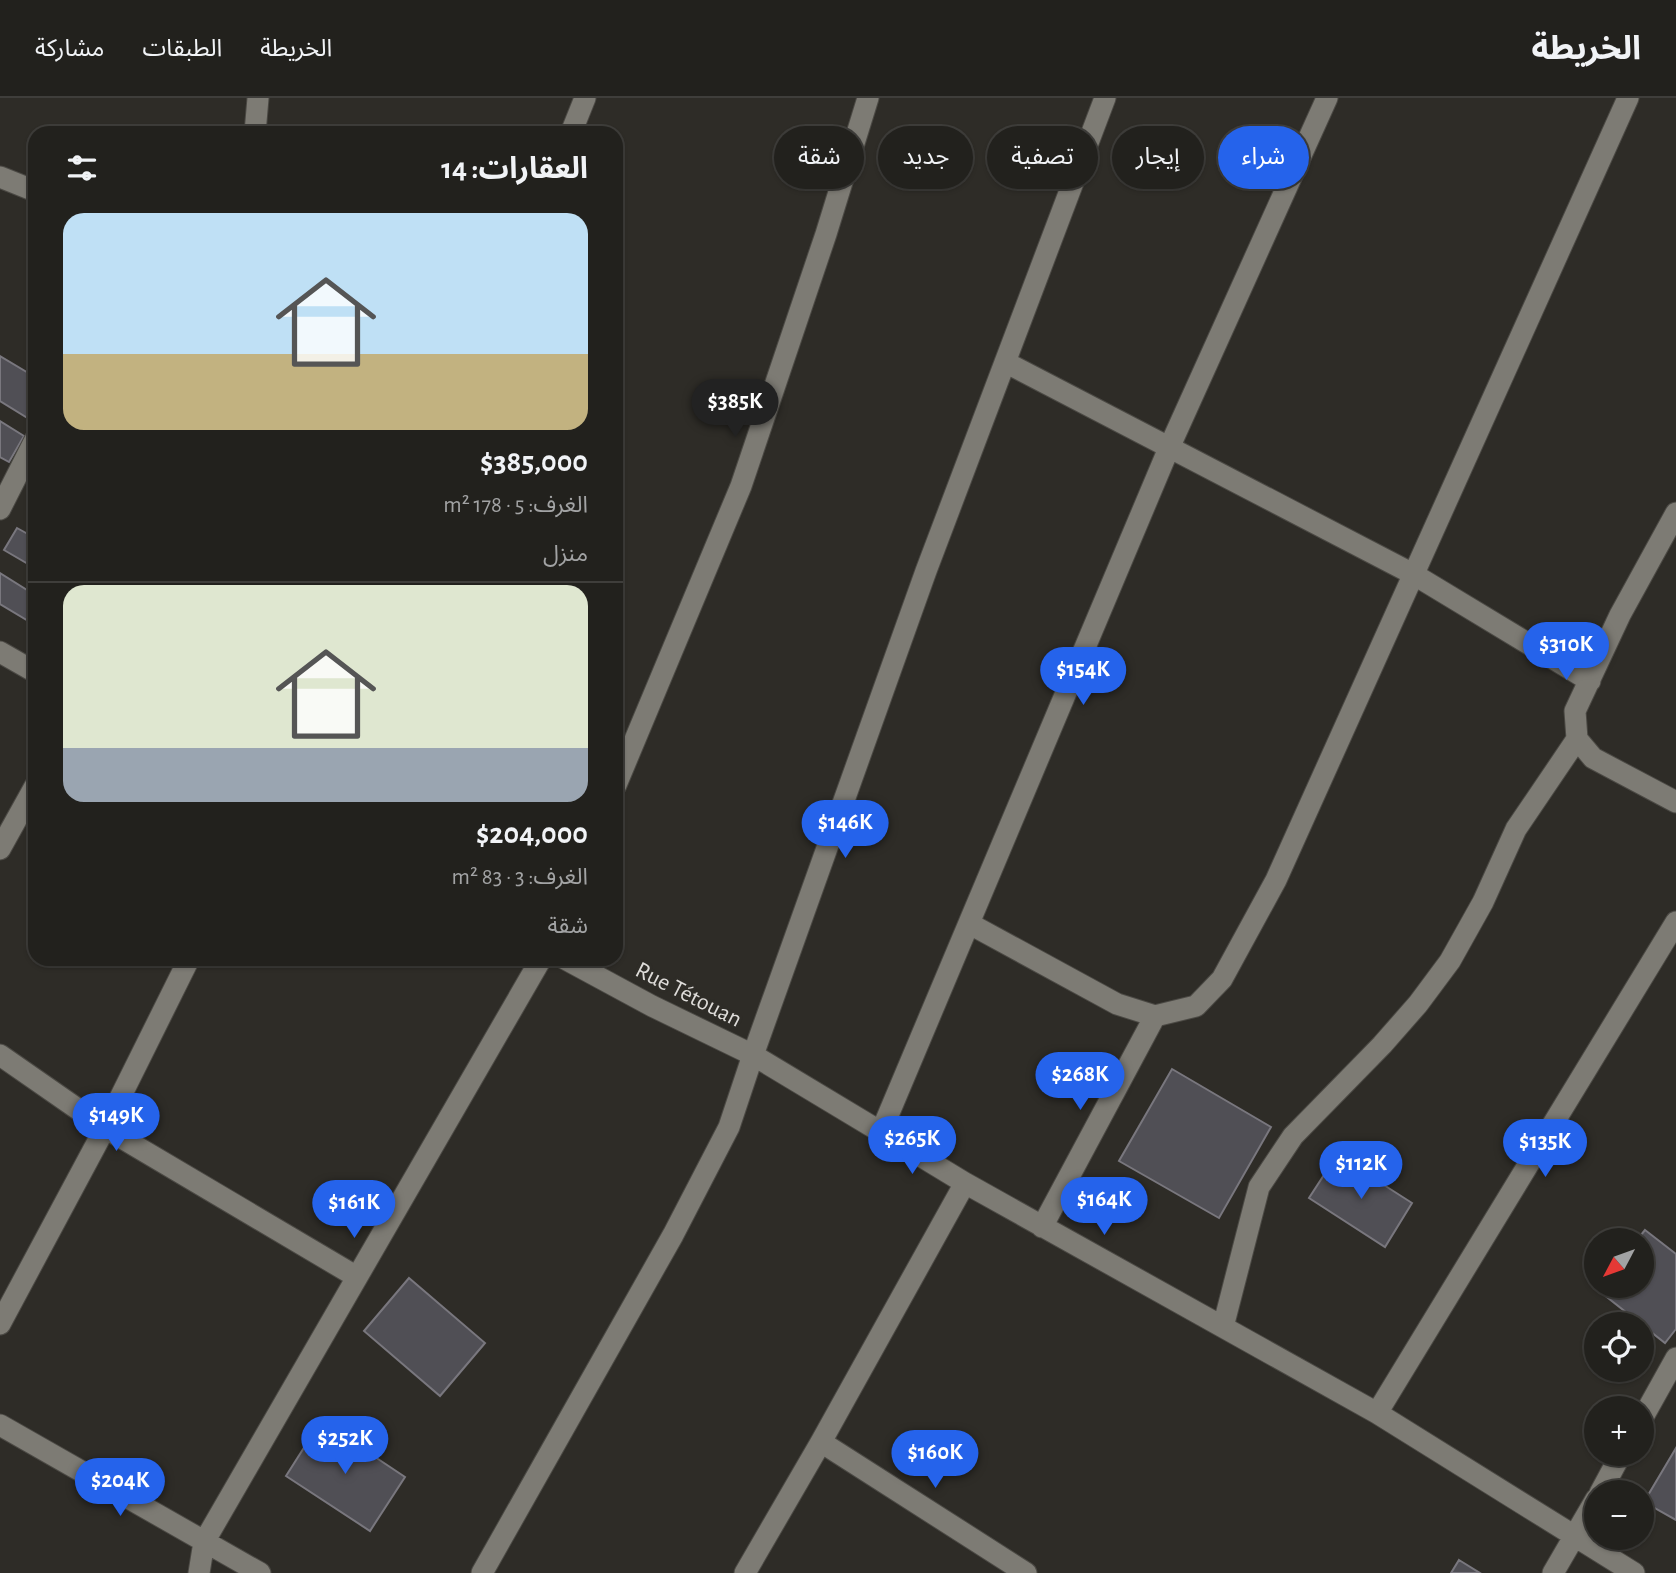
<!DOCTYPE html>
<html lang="ar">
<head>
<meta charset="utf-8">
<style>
  body { margin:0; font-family:"Alegreya Sans","Noto Sans Arabic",sans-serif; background:#2a2926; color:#f1f3f6; direction:rtl; height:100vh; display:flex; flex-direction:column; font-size:26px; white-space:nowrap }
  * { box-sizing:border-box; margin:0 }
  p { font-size:23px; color:#a2a3a4 }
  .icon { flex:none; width:38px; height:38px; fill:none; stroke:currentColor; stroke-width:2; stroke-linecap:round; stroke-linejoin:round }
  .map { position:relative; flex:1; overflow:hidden; direction:ltr }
  .side { position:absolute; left:28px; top:28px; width:595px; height:840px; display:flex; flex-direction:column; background:#22211d; border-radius:21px; box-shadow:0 2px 5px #0004,0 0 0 2px #3f3e3b; direction:rtl }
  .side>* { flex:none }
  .banner { position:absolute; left:644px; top:28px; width:665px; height:63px; direction:rtl; display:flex; gap:14px }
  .needle { width:46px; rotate:229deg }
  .buttons { position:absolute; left:1584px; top:1130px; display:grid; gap:14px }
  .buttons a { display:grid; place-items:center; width:70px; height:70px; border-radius:50%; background:#22211d; box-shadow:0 2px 5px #0004,0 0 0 2px #3f3e3b; font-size:35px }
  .price { position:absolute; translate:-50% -60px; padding:0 16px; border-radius:24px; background:#2563eb; color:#fff; font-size:23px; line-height:46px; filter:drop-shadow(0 2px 4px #0008) }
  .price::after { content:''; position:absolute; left:50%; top:42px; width:21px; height:16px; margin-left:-10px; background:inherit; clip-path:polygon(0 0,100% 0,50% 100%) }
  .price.on { background:#222; color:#fff }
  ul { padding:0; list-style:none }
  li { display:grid; align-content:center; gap:14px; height:371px; padding:0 35px }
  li+li { border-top:2px solid #3f3e3b }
  li span { display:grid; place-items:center; height:217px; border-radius:21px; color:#555 }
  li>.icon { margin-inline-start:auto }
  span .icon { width:126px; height:126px; fill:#fffc; stroke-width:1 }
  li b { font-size:30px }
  h2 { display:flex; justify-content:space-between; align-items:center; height:84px; padding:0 35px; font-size:30px }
  .chip { padding:0 24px; border-radius:32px; background:#22211d; box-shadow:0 2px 5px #0004,0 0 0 2px #3f3e3b; font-size:24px; line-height:63px }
  .chip.on { background:#2563eb; color:#fff }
  header { display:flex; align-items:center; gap:42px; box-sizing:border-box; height:98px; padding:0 35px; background:#22211d; border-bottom:2px solid #3f3e3b }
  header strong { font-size:33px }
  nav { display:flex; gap:38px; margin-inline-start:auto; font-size:24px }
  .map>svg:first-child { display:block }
  .building { fill:#504f55; stroke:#79777e; stroke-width:2 }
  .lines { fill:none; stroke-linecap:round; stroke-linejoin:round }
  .minor-casing { stroke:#4b4944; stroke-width:23 }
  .minor { stroke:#7d7b74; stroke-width:21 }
  .labels { text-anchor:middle; stroke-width:6; stroke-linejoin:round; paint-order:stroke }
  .street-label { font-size:24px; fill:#dedcd9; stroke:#2e2c27 }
</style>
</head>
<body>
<header>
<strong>الخريطة</strong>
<nav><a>الخريطة</a><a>الطبقات</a><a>مشاركة</a></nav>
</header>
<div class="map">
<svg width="1676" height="1475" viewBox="0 0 1676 1475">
  <rect width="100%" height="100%" fill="#2e2c27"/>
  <path class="building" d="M0 258 35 279 34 324 0 303Z
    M0 323 24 338 9 364 0 359Z
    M17 430 35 440V470L4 452Z
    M0 475 35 497V527L0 506Z
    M1172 971 1271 1029 1219 1120 1119 1063Z
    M1337 1057 1412 1105 1385 1149 1309 1100Z
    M1645 1132 1676 1156V1231L1665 1245 1598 1192 1601 1188H1642V1143H1636Z
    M409 1180 485 1245 440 1298 364 1233Z
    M321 1323 405 1379 370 1433 286 1378Z
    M1676 1350V1422L1644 1404Z
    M1459 1462 1480 1475H1451Z"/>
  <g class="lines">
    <g class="minor-casing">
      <path id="minor" d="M255 35 258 0
        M571 35 585 0
        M0 79 35 93
        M1005 264 1413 476 1590 583
        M0 411 35 342
        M1676 415 1620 517 1575 613 1577 641 1593 660 1676 704
        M0 554 35 574
        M616 687 741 388 826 136 868 0
        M0 751 35 688
        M970 826 1117 906 1155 918 1196 908 1222 881 1276 782 1628 0
        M565 861 652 908 753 957 881 1034 1169 350 1327 0
        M0 957 105 1030 357 1179
        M881 1034 965 1085
        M1042 1129 1155 918
        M0 1226 105 1030 189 861
        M1223 1229 1259 1089 1293 1038 1382 947 1418 906 1450 863 1483 804 1516 731 1577 641
        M1377 1315 1676 824
        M1642 1321 1676 1260
        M0 1327 260 1475
        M821 1344 1026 1475
        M1600 1395 1621 1356
        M199 1475 204 1444 541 861
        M482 1475 673 1137 729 1029 753 957 926 473 1105 0
        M745 1475 821 1344 965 1085 1377 1315 1634 1475
        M1553 1475 1596 1401"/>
    </g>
    <use href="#minor" class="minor"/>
  </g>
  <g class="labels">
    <g class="street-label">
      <text transform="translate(689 896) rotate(27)" y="8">Rue Tétouan</text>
    </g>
  </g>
</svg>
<div class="buttons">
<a><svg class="needle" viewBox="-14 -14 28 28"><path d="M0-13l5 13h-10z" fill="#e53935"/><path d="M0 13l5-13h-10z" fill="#a2a3a4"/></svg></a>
<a><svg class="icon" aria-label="locate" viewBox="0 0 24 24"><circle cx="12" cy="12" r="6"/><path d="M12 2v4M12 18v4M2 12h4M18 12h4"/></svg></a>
<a>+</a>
<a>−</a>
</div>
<b class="price on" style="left:735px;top:341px">$385K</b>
<b class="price" style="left:1566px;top:584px">$310K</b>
<b class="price" style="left:1083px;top:609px">$154K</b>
<b class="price" style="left:845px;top:762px">$146K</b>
<b class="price" style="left:1080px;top:1014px">$268K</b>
<b class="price" style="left:116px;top:1055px">$149K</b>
<b class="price" style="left:912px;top:1078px">$265K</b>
<b class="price" style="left:1545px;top:1081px">$135K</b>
<b class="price" style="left:1361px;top:1103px">$112K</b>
<b class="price" style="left:1104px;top:1139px">$164K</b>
<b class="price" style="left:354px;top:1142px">$161K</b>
<b class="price" style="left:345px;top:1378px">$252K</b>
<b class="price" style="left:935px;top:1392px">$160K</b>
<b class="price" style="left:120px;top:1420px">$204K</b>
<div class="banner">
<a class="chip on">شراء</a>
<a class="chip">إيجار</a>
<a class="chip">تصفية</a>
<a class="chip">جديد</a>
<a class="chip">شقة</a>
</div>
<section class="side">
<h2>العقارات: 14<svg class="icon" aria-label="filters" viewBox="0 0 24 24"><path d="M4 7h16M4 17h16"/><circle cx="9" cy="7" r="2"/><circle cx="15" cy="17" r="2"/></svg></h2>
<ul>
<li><span style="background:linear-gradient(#bfe0f5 65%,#c2b280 0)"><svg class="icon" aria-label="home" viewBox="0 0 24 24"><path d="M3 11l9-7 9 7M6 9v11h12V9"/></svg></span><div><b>$385,000</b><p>الغرف: 5 · 178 m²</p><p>منزل</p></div></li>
<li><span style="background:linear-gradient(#dfe7d0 75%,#9aa5b1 0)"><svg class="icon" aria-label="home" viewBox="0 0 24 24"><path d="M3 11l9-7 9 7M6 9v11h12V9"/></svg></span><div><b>$204,000</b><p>الغرف: 3 · 83 m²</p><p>شقة</p></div></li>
</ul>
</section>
</div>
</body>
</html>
